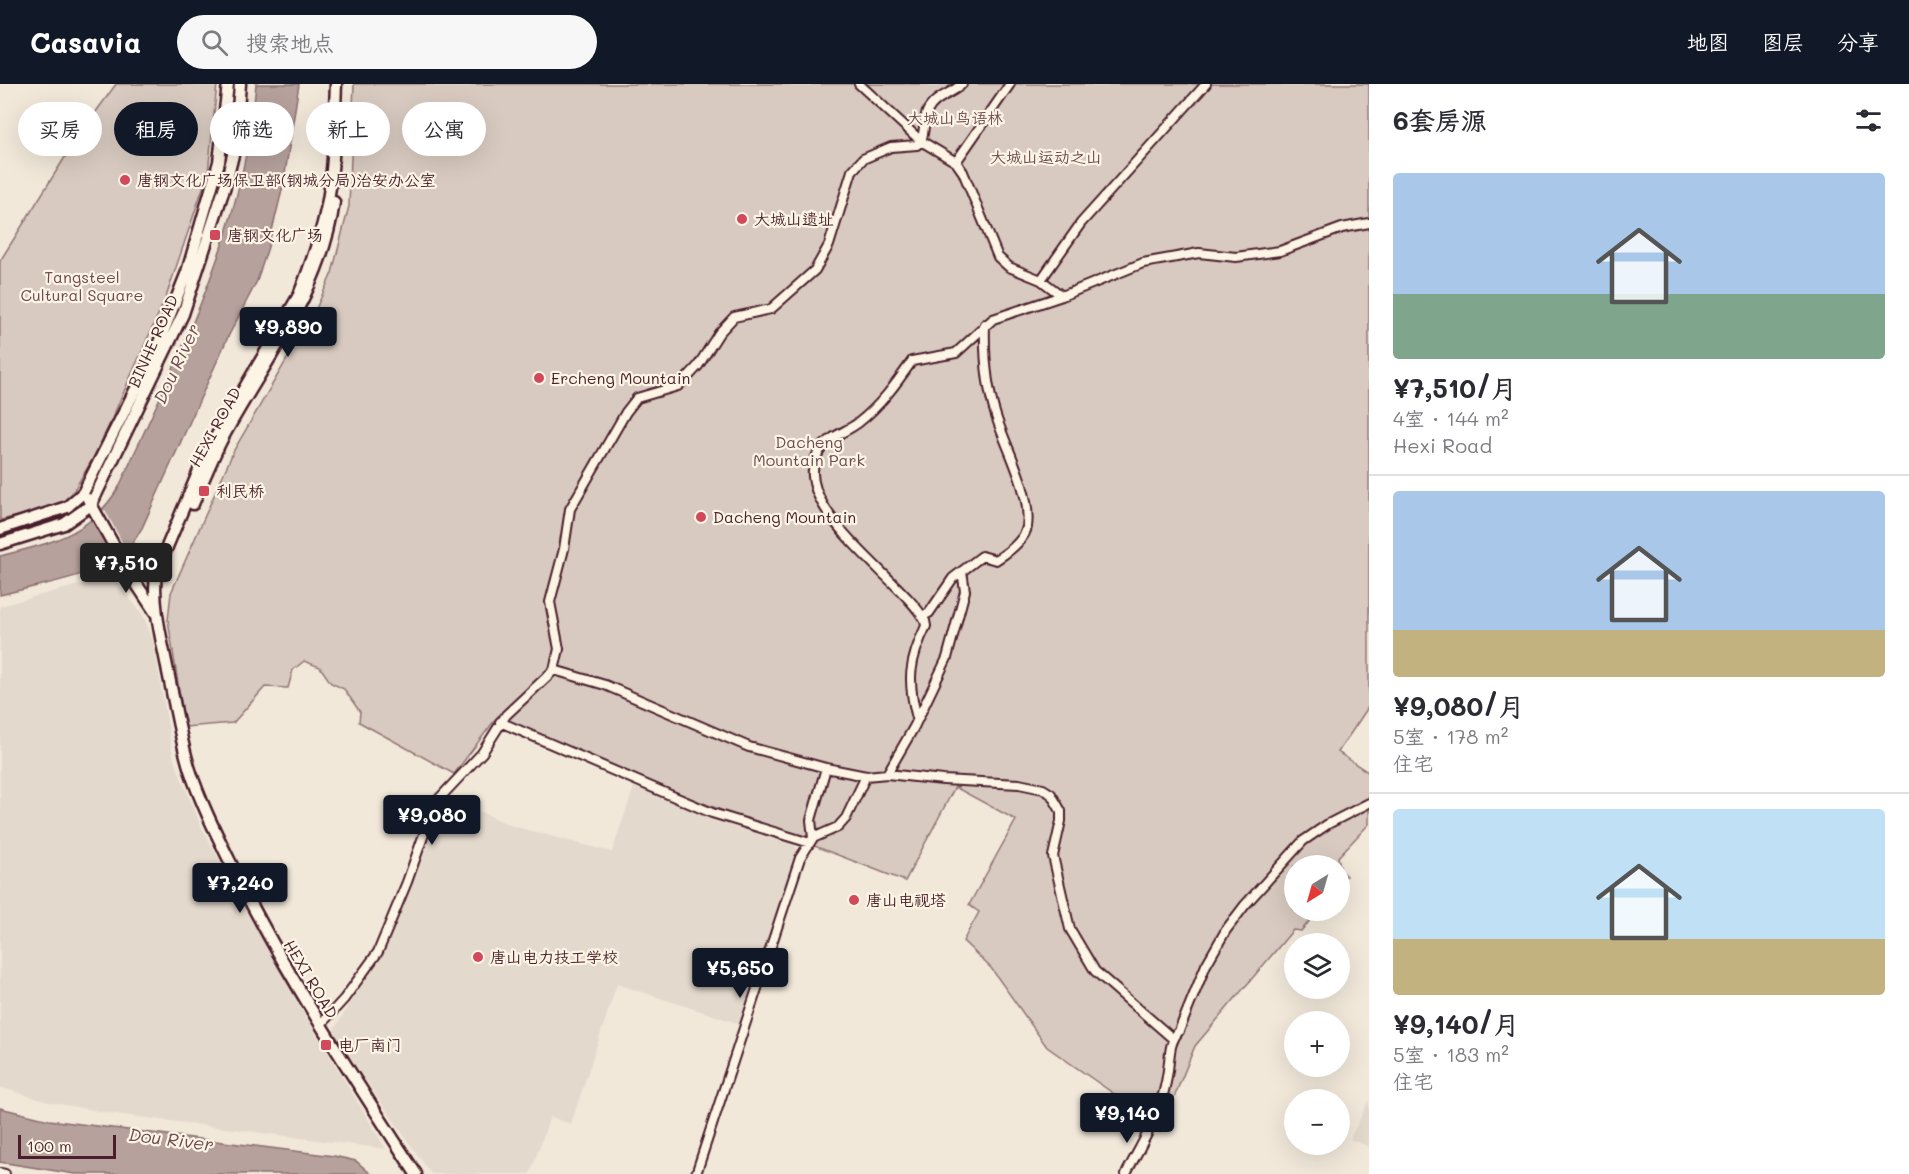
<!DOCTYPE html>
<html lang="zh">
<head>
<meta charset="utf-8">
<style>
  body { margin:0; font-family:Mali,"LXGW WenKai TC",sans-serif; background:#f7f7f7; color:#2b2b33; height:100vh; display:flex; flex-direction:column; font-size:22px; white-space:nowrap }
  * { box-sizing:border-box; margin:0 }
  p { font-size:20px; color:#7c7c81 }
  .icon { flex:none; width:33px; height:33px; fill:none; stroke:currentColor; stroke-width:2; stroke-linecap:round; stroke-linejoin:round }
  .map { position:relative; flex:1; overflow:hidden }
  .details { display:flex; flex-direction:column; background:#fff; width:540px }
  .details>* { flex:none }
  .guide { position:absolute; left:18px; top:18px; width:570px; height:54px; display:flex; gap:12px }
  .needle { width:39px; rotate:217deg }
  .controls { position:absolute; left:1284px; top:771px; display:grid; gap:12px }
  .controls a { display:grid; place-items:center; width:66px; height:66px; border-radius:50%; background:#fff; box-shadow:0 6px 24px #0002; font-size:30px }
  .scale { position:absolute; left:18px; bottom:15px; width:98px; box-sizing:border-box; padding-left:6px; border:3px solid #4a1f2b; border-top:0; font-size:16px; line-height:21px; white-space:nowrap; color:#4a1f2b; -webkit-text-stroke:4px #fcf5e5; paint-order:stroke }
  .price { position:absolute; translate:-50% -51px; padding:0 14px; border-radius:6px; background:#111827; color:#fff; font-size:20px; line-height:39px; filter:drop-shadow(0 2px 3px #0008) }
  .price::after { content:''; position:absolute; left:50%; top:36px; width:18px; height:14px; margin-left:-9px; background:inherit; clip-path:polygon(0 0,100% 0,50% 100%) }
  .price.active { background:#222; color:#fff }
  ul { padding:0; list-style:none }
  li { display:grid; align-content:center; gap:12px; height:318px; padding:0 24px }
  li+li { border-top:2px solid #e1e1e2 }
  li span { display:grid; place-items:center; height:186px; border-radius:6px; color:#555 }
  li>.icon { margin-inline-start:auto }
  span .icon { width:108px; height:108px; fill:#fffc; stroke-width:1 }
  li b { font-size:26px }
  h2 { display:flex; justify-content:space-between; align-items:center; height:72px; padding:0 24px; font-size:26px }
  .chip { padding:0 21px; border-radius:27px; background:#fff; box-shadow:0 6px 24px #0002; font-size:21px; line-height:54px }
  .chip.active { background:#111827; color:#fff }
  header { display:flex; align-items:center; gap:36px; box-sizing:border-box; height:84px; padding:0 30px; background:#111827; color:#fff }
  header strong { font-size:28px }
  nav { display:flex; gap:33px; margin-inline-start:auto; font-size:21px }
  .search { width:420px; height:54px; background:#f7f7f7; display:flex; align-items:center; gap:15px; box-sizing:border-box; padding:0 21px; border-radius:33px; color:#7c7c81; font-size:22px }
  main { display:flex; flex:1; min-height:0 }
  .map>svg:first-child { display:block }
  .built { fill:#e4d9cd }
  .green { fill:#d8cac0; stroke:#917476; stroke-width:1.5 }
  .water { fill:#b6a19c; stroke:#8b6d6f; stroke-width:1.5 }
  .pier { fill:#f1e8da }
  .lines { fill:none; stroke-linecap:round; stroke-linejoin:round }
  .street-casing { stroke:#4a1f2b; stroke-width:12 }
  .secondary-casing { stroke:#4a1f2b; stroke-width:15 }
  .street { stroke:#fcf5e5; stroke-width:8 }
  .secondary { stroke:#fcf5e5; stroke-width:10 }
  .poi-dot { fill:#d1495b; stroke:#fcf5e5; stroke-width:2 }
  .labels { text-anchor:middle; stroke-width:4.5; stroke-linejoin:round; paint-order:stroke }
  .park-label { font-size:16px; fill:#6e4a50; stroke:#fcf5e5 }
  .poi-label { font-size:16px; fill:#4a1f2b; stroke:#fcf5e5; text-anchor:start }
  .street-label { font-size:16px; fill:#4a1f2b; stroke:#fcf5e5 }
  .water-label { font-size:18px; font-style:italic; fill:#704c53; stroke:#fcf5e5 }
</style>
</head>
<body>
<header>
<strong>Casavia</strong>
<div class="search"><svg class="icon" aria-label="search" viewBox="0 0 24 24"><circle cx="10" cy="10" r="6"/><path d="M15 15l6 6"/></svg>搜索地点</div>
<nav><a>地图</a><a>图层</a><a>分享</a></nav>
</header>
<main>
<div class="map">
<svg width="1369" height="1090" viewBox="0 0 1369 1090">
  <rect width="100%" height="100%" fill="#f1e8da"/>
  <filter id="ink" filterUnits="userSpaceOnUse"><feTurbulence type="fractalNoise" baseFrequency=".0167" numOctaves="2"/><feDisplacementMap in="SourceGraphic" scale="12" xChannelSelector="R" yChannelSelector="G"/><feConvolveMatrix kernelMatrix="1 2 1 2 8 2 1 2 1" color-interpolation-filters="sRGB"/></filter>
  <g filter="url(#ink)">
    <path class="built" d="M109 488 143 531 153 556 174 676 201 742 305 931 386 1065 115 1030 48 1018 0 1003V522L90 498Z
      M634 703 794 760 800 770 791 794 784 804 740 940 617 900 571 1040 550 1033 530 1090H431L332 949 387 859 440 709 512 742 612 768Z
      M1369 1016V1063L1350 1055Z"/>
    <path class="green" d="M116 0H217L208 89 166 213 97 368 68 416 51 425 0 436V177L77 54Z
      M354 0H1369V622L1338 668 1369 689V740L1338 773 1341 787 1346 792 1340 800V782H1294V826L1318 827 1301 847 1293 846 1195 962 1160 1048 1134 1031 1127 1019 1047 963 991 884 963 857 979 828 969 821 1016 736 955 703 905 797 636 693 498 632 454 690 359 638 360 628 344 605 331 599 320 583 304 577 293 586 288 604 265 603 233 639 185 643 168 536 171 509 234 366 315 227 332 189 349 122Z"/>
    <path class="water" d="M256 0H299L283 102 268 163 257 197 228 253 142 444C137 451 133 461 126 467 92 494 41 500 0 511V472C53 458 89 452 119 403 179 270 244 148 256 0Z
      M0 1024 49 1036 334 1072 356 1077 371 1090H75L0 1078Z"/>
    <path class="pier" d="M105 426 128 469 114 478 90 434Z"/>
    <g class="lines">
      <g class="street-casing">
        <path id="street" d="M859 0 921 57C925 48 923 38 927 28 935 12 950 11 962 0
          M956 78 1010 0
          M1041 196 1081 139 1206 0
          M923 532 929 529 953 494 982 472 996 476C1007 469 1024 457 1027 443 1032 409 1006 364 996 332 986 301 984 272 985 240
          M917 634C907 597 909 577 926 542L925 537C904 496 780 418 821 365 830 352 846 348 858 339 880 322 896 300 912 277L956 269 993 235 1062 212
          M500 638 712 729 810 759
          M887 690 914 643 947 574 965 507 962 487
          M813 754 811 736 826 684
          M321 940 344 915 378 868 407 798 435 719 482 669 506 631 554 586
          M1172 954 1095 887 1070 845 1053 772 1061 737V727L1051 710 1043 705 1019 700 943 696 887 690 866 692 826 684 749 663 605 601 554 586 559 565 550 518 564 465 570 425 626 328 637 314 678 302 685 296 698 282 719 249 734 233 771 225 815 186 829 161 852 87 863 75 891 63 917 61 921 57 956 78 963 88 998 173 1009 183 1041 196 1062 212 1143 179 1199 169 1236 173 1280 167 1342 144 1369 139
          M0 1089 5 1090
          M696 1090 800 774 813 754 838 743 846 734 866 692
          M1126 1090C1144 1055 1163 1027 1168 986 1170 972 1169 958 1179 947L1206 881 1226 846 1245 821 1303 757 1328 740 1369 719"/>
      </g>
      <g class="secondary-casing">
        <path id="secondary" d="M336 0C334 42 335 85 326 126 320 155 310 183 299 211L217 351 201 382 156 489C152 522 162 556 168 588 175 621 180 654 190 686 202 723 221 759 238 794 290 897 353 993 416 1090
          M88 415 128 487 155 528
          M193 420C202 399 211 377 221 357 263 278 321 210 334 118
          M0 445 67 423 83 409 158 261 187 188 219 78 228 0
          M0 460 64 440 91 421 183 230 226 99 235 63 240 0"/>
      </g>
      <use href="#street" class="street"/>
      <use href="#secondary" class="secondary"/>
    </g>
  </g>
  <g class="poi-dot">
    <circle cx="125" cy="96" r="6"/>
    <circle cx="742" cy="135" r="6"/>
    <rect x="209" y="145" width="12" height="12" rx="3"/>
    <circle cx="539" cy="294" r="6"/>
    <rect x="198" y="401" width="12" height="12" rx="3"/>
    <circle cx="701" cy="433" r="6"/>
    <circle cx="854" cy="816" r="6"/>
    <circle cx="478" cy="873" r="6"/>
    <rect x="320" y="955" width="12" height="12" rx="3"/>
  </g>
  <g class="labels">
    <g class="park-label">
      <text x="955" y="40">大城山鸟语林</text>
      <text x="1046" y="79">大城山运动之山</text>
      <text x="82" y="199">Tangsteel<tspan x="82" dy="18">Cultural Square</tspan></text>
      <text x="809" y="364">Dacheng<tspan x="809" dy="18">Mountain Park</tspan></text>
    </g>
    <g class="poi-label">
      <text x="137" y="102">唐钢文化广场保卫部(钢城分局)治安办公室</text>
      <text x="754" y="141">大城山遗址</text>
      <text x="227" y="157">唐钢文化广场</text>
      <text x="551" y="300">Ercheng Mountain</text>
      <text x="216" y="413">利民桥</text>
      <text x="713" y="439">Dacheng Mountain</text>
      <text x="866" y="822">唐山电视塔</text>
      <text x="490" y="879">唐山电力技工学校</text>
      <text x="338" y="967">电厂南门</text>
    </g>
    <g class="street-label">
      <text transform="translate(153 257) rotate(-66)" y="6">BINHE ROAD</text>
      <text transform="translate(215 343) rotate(-61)" y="6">HEXI ROAD</text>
      <text transform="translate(311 895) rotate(59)" y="6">HEXI ROAD</text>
    </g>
    <g class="water-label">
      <text transform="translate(177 280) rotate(-65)" y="6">Dou River</text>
      <text transform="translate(171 1056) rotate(7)" y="6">Dou River</text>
    </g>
  </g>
</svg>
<div class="controls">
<a><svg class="needle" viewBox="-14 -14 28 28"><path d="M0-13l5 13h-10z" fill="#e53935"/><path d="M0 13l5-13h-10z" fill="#7c7c81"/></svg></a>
<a><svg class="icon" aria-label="layers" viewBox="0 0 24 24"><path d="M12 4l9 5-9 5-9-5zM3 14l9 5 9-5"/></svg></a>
<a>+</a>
<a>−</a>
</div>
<div class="scale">100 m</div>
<b class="price" style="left:288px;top:274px">¥9,890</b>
<b class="price active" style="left:126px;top:510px">¥7,510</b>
<b class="price" style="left:432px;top:762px">¥9,080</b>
<b class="price" style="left:240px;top:830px">¥7,240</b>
<b class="price" style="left:740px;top:915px">¥5,650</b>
<b class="price" style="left:1127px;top:1060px">¥9,140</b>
<div class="guide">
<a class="chip">买房</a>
<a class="chip active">租房</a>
<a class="chip">筛选</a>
<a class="chip">新上</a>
<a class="chip">公寓</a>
</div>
</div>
<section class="details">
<h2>6套房源<svg class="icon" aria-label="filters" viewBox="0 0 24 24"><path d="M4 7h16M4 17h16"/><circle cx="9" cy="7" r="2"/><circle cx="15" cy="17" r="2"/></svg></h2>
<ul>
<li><span style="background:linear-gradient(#a9c7e8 65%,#7fa58c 0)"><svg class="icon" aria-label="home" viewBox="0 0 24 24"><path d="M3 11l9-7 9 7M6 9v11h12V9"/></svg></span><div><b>¥7,510/月</b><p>4室 · 144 m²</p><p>Hexi Road</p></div></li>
<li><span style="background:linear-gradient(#a9c7e8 75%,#c2b280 0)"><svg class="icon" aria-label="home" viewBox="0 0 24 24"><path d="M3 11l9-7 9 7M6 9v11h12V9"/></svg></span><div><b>¥9,080/月</b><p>5室 · 178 m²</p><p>住宅</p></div></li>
<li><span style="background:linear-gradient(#bfe0f5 70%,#c2b280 0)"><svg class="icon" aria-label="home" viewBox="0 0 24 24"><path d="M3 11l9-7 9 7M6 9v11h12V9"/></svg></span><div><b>¥9,140/月</b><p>5室 · 183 m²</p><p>住宅</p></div></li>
</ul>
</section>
</main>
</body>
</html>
